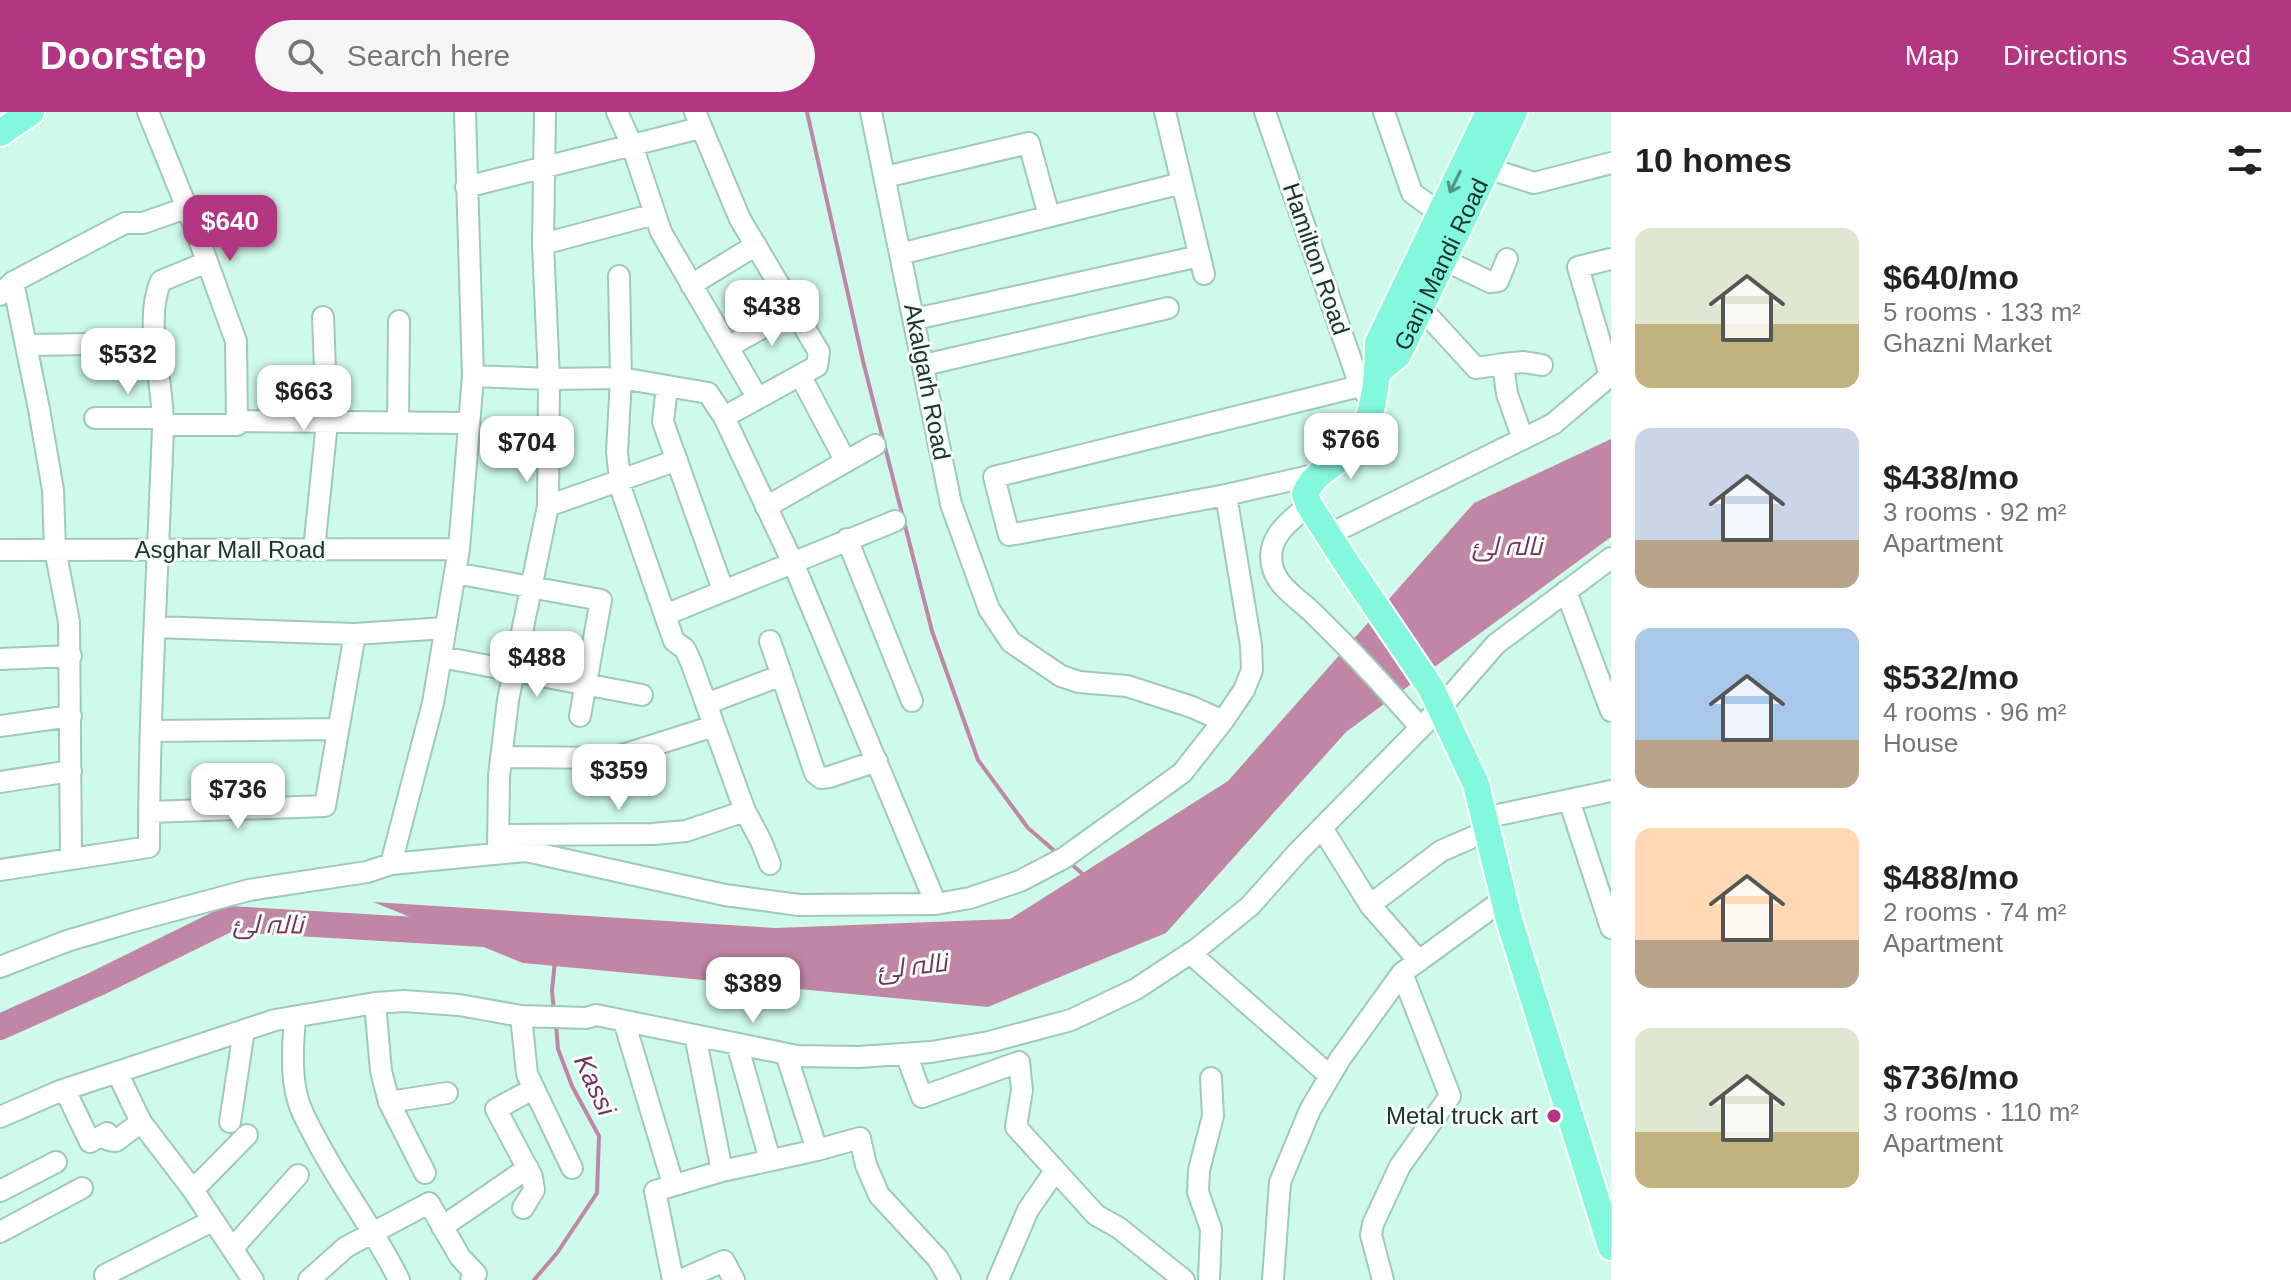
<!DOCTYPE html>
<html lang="en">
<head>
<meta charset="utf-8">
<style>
  body { margin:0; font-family:Arial,Cairo,sans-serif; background:#f6f6f6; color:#222; height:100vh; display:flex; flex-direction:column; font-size:30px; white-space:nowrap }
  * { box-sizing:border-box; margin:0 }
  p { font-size:26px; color:#767676 }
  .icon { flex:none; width:44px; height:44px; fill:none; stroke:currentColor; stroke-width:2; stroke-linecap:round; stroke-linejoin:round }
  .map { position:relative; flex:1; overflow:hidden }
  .details { display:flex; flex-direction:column; background:#fff; width:680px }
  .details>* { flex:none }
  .price { position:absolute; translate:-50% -68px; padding:0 18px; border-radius:16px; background:#fff; color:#222; font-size:26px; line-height:52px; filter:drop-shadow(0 2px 4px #0008) }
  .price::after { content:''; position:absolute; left:50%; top:48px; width:24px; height:18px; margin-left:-12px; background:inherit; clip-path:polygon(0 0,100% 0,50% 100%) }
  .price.active { background:#b43683; color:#fff }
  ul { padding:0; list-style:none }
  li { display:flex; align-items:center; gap:24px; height:200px; padding:0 24px }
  li span { display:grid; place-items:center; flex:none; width:224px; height:160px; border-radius:16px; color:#555 }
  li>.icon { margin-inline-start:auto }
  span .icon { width:96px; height:96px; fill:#fffc; stroke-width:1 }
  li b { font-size:34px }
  h2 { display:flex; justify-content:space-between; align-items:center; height:96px; padding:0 24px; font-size:34px }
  header { display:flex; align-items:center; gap:48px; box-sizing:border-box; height:112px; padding:0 40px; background:#b43683; color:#fff }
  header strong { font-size:38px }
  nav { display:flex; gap:44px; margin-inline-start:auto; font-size:28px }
  .search { width:560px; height:72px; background:#f6f6f6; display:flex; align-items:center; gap:20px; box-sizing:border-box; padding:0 28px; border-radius:44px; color:#767676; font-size:30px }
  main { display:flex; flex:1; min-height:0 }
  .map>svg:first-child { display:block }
  .water { fill:#c186a5 }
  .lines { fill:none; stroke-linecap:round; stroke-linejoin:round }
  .stream { stroke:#c186a5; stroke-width:4 }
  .river { stroke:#c186a5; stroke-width:26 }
  .minor-casing { stroke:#9ec9bb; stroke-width:24 }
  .major-casing { stroke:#fff; stroke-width:30 }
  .minor { stroke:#fff; stroke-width:20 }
  .major { stroke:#82f8dd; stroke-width:26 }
  .oneway { stroke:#529585 }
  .poi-dot { fill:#b43683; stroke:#f5fefb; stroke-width:3 }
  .labels { text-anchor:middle; stroke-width:6; stroke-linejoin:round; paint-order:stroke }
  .street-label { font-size:24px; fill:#21322d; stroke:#f5fefb }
  .poi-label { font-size:24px; fill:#21322d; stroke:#f5fefb; text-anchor:end }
  .water-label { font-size:26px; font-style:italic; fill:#78305a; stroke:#f5fefb }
</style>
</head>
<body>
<header>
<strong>Doorstep</strong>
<div class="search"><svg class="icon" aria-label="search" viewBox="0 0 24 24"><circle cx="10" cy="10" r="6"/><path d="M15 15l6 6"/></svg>Search here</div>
<nav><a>Map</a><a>Directions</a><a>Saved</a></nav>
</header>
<main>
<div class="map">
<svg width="1611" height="1168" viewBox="0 0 1611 1168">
  <rect width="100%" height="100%" fill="#cefaeb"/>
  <path class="water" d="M1611 327V425L1346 620 1166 821 988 895 523 851 373 790 775 816 1010 807 1228 669 1474 391Z"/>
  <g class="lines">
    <path class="stream" d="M807 0 863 249 932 519 978 648 1028 716 1057 741
      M1070 751 1085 764
      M554 900 552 878 555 849
      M534 1168 557 1141 597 1081 599 1024 572 974 558 937 556 912"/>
    <path class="river" d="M0 915 96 872 228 807 484 822"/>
    <g class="minor-casing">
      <path id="minor" d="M148 0 193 111 236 229 237 313H163
        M617 0 632 33 661 120 757 285
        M695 0 740 107 819 240 817 254 724 305
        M871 0 951 392 989 497 1011 530 1061 564 1079 570 1127 574 1192 595 1223 609
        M1265 0 1360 274 1366 282
        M1384 0 1412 81 1440 101
        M1487 56 1534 71 1611 51
        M885 65 1029 31 1049 104
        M1182 71 1204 162
        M466 75 700 16
        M543 132 655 102
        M900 142 1182 71 1165 0
        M1444 148 1490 170 1498 169 1507 147
        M619 164 621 266 617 340 621 377 674 529 685 537 691 550 745 699 761 729 770 752
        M13 170 39 297 53 378 55 437 69 510 71 745
        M691 173 756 133
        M0 183 13 170 125 111H143L186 96
        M1421 196 1476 256 1503 252 1507 282 1523 327
        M915 207 1200 144
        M28 233 155 231
        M728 235 794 198
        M1503 252 1524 250 1542 253
        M924 253 1168 196
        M800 263 846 350
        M473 264 549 267 621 266 708 281 724 305 794 453 936 792
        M1610 264 1578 155 1611 147
        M667 274 663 310 723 478
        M95 306H162
        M238 309 469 311
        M398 310 399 209
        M1323 361 1226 383 1009 423 994 365 1360 274
        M1309 393C1289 409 1264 427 1273 457 1279 476 1301 489 1314 502 1351 538 1386 576 1420 615
        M548 394 677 348
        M766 395 875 333
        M1328 423 1553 312 1611 263
        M847 427 912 589
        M0 438 459 437
        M314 438 327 310 323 205
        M455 461 601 488 580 604
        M1566 479 1611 599
        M665 503 895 409
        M155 515 355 522 445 516
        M770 529 815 661 821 666 829 665 877 649
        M441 545 642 583
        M0 547 71 544
        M706 592 782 563
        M0 614 71 604
        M152 619 338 617
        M501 645 613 646 714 614
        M0 670 71 659
        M1569 688 1611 816
        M149 700 325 694 355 522
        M1484 706 1611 679
        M1322 716 1370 793 1419 849
        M498 723 653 722 686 719 745 699
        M498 741 499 664 508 588 548 394 549 267 543 132 545 0
        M391 752 433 591 459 437 473 264 465 0
        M0 758 149 735C149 595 158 455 163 315 164 272 143 208 161 169L207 150
        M1370 793 1441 739 1487 719
        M1190 841 1330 964
        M0 855 67 829 134 809 249 778 367 760 391 752 526 739 725 783 799 793 936 792 970 786 1020 769 1064 746 1182 661 1223 609 1244 578 1252 558 1251 533 1226 383
        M375 891 381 959 389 990 425 1061
        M521 904 527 962 572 1056
        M295 906C293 930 291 956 296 980 299 996 307 1010 315 1025 340 1074 375 1118 399 1168
        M624 909 673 1072
        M695 923 722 1059
        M737 932 770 1048
        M786 942 817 1038 860 1026 866 1053 879 1083 938 1147 950 1168
        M906 942 922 985 1019 950 1022 978 1016 1015 1096 1103 1119 1116 1184 1168
        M117 960 141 1010 193 1078 253 1168
        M65 978 90 1030 107 1021 109 1028 116 1029 141 1010
        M389 990 447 981
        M0 1005 60 979 275 908 375 891 404 889 459 893 521 904 586 906 596 903 797 944 859 945 931 940 989 930 1071 908 1136 877 1198 836 1250 794 1298 740 1442 594 1496 532 1611 446
        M230 1010 244 918
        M193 1078 247 1023
        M0 1079 56 1050
        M523 1096 534 1078 532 1065 496 997 533 977
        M442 1115 528 1056
        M0 1120 82 1076
        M232 1137 298 1063
        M107 1168 105 1163 212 1109
        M309 1168 346 1135 429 1091 460 1145 476 1162 471 1168
        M673 1168 655 1079 722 1059 817 1038
        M681 1168 724 1149 734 1168
        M998 1168 1028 1098 1055 1059
        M1209 1168 1211 1117 1198 1080 1199 1058 1213 1004 1211 966
        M1273 1168 1280 1070 1310 998 1340 947 1402 861
        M1383 1168 1371 1123 1373 1112 1400 1054 1450 984 1402 861 1504 787"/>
    </g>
    <g class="major-casing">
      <g id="major">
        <path d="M1489 0 1378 231C1378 260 1375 303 1358 329 1344 349 1314 358 1305 382L1309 393 1345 449 1431 576 1476 672 1509 808 1611 1135"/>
        <path d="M0 21 31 0"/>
        <path id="s1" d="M1378 259 1398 243 1514 0"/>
      </g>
    </g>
    <use href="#minor" class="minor"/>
    <use href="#major" class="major"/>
  </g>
  <defs><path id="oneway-shaft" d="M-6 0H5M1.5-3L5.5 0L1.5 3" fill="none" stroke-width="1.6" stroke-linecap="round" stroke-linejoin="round" transform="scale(2)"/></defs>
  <use class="oneway" href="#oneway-shaft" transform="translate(1455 70) rotate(116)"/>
  <circle class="poi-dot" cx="1554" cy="1004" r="8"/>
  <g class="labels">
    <g class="street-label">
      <text transform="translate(1316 147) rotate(71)" y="8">Hamilton Road</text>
      <text dy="8" stroke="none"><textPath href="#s1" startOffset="126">Ganj Mandi Road</textPath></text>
      <text transform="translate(927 270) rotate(79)" y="8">Akalgarh Road</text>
      <text x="230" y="446">Asghar Mall Road</text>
    </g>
    <g class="poi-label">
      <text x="1538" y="1012">Metal truck art</text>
    </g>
    <g class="water-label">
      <text x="1507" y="443">نالہ لئ</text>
      <text transform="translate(268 812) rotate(1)" y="9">نالہ لئ</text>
      <text transform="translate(912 854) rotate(-7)" y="9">نالہ لئ</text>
      <text transform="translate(595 973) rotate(65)" y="9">Kassi</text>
    </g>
  </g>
</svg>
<b class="price active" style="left:230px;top:151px">$640</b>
<b class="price" style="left:772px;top:236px">$438</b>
<b class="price" style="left:128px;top:284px">$532</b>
<b class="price" style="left:304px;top:321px">$663</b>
<b class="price" style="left:1351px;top:369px">$766</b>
<b class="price" style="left:527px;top:372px">$704</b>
<b class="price" style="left:537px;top:587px">$488</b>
<b class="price" style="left:619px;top:700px">$359</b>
<b class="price" style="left:238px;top:719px">$736</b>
<b class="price" style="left:753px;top:913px">$389</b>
</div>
<section class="details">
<h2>10 homes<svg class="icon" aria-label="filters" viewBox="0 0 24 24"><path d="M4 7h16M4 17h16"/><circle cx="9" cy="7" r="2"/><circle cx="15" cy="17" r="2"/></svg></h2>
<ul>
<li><span style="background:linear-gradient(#dfe7d0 60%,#c2b280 0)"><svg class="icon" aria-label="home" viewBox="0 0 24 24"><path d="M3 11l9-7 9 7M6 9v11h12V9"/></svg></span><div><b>$640/mo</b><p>5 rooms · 133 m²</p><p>Ghazni Market</p></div></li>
<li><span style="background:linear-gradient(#c9d6e8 70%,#b9a48a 0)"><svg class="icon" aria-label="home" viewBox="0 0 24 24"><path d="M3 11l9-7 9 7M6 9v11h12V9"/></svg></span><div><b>$438/mo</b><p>3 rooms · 92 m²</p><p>Apartment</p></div></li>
<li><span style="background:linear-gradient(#a9c7e8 70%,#b9a48a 0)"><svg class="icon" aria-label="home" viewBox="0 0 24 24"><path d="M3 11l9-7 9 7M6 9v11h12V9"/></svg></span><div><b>$532/mo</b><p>4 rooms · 96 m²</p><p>House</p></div></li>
<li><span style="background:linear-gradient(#ffd9b3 70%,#b9a48a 0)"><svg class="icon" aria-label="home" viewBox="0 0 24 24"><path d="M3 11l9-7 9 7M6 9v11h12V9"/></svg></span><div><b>$488/mo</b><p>2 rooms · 74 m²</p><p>Apartment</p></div></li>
<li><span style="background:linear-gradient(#dfe7d0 65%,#c2b280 0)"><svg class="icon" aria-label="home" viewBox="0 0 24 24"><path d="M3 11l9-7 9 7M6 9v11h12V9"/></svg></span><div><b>$736/mo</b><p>3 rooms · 110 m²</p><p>Apartment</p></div></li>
</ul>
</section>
</main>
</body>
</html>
